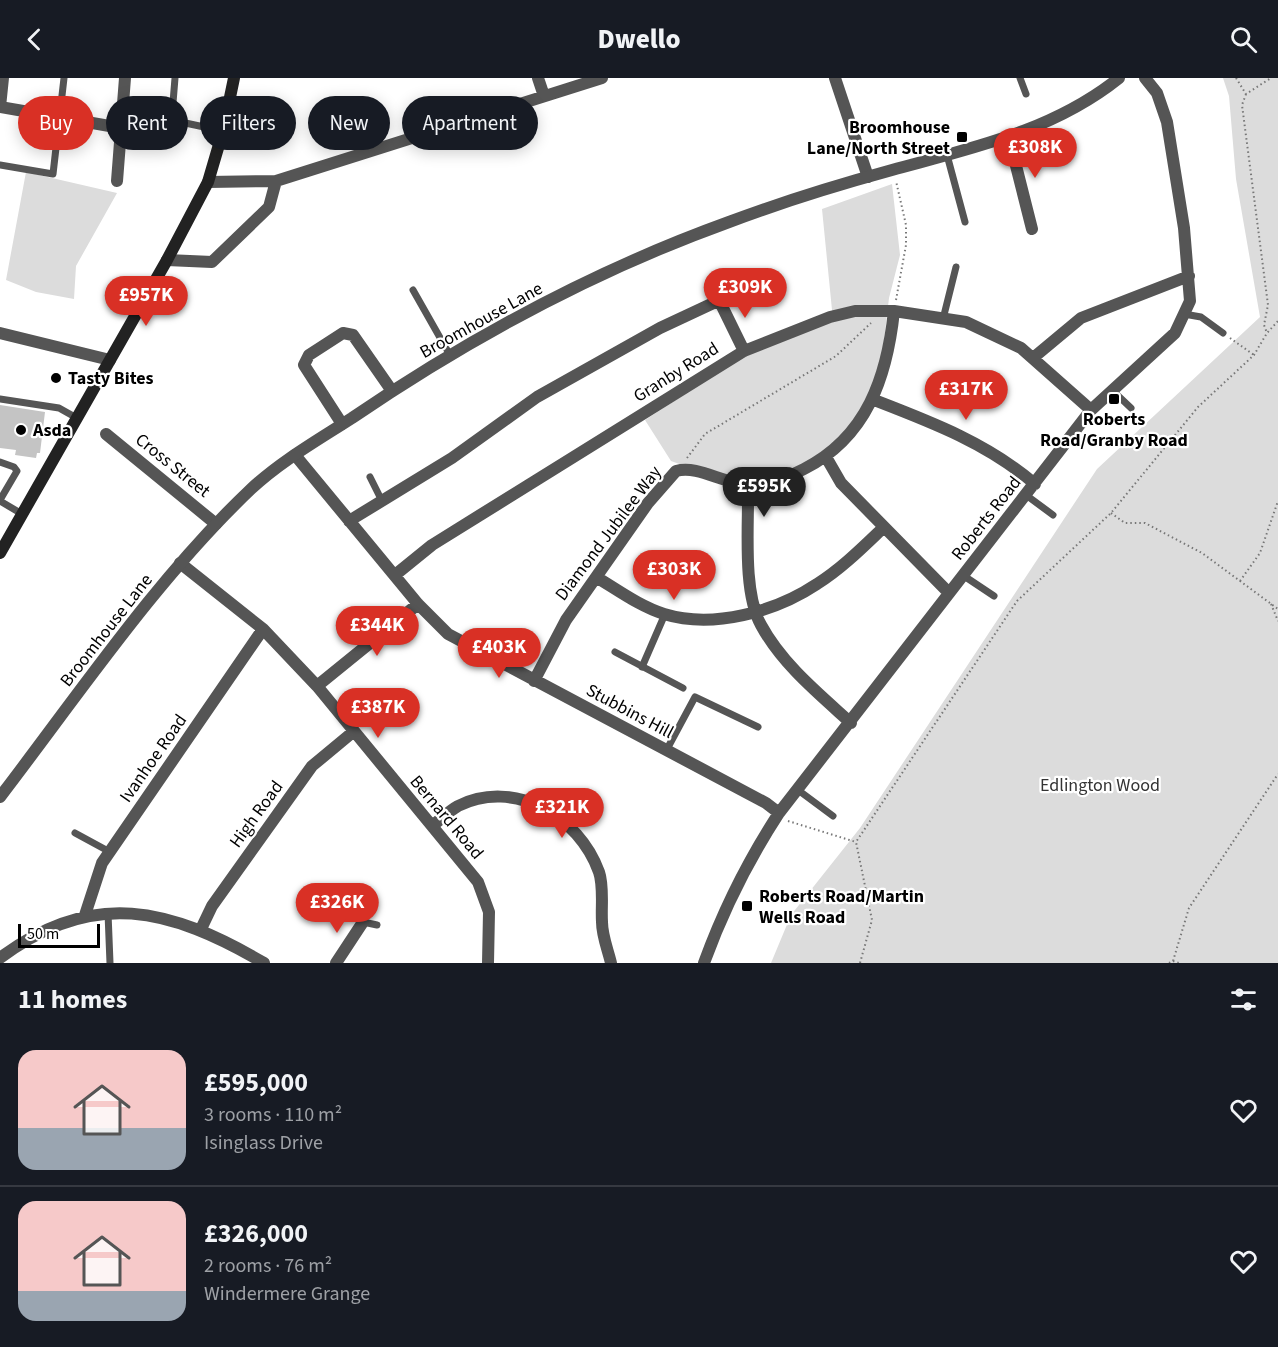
<!DOCTYPE html>
<html lang="en">
<head>
<meta charset="utf-8">
<style>
  body { margin:0; font-family:"Source Sans 3",sans-serif; background:#20242c; color:#f1f3f6; height:100vh; display:flex; flex-direction:column; font-size:22px; white-space:nowrap }
  * { box-sizing:border-box; margin:0 }
  p { font-size:20px; color:#9ea1a6 }
  .icon { flex:none; width:33px; height:33px; fill:none; stroke:currentColor; stroke-width:2; stroke-linecap:round; stroke-linejoin:round }
  .map { position:relative; height:885px; overflow:hidden }
  .details { display:flex; flex-direction:column; background:#171b24; flex:1 }
  .details>* { flex:none }
  .guide { position:absolute; left:18px; top:18px; width:600px; height:54px; display:flex; gap:12px }
  .scale { position:absolute; left:18px; bottom:15px; width:82px; box-sizing:border-box; padding-left:6px; border:3px solid #000; border-top:0; font-size:16px; line-height:21px; white-space:nowrap; color:#000; -webkit-text-stroke:4px #fff; paint-order:stroke }
  .price { position:absolute; translate:-50% -51px; padding:0 14px; border-radius:21px; background:#d93025; color:#fff; font-size:20px; line-height:39px; filter:drop-shadow(0 2px 3px #0008) }
  .price::after { content:''; position:absolute; left:50%; top:36px; width:18px; height:14px; margin-left:-9px; background:inherit; clip-path:polygon(0 0,100% 0,50% 100%) }
  .price.selected { background:#222; color:#fff }
  ul { padding:0; list-style:none }
  li { display:flex; align-items:center; gap:18px; height:150px; padding:0 18px }
  li+li { border-top:2px solid #363941 }
  li span { display:grid; place-items:center; flex:none; width:168px; height:120px; border-radius:18px; color:#555 }
  li>.icon { margin-inline-start:auto }
  span .icon { width:72px; height:72px; fill:#fffc; stroke-width:1 }
  li b { font-size:26px }
  h2 { display:flex; justify-content:space-between; align-items:center; height:72px; padding:0 18px; font-size:26px }
  .chip { padding:0 21px; border-radius:27px; background:#171b24; box-shadow:0 3px 15px #0003; font-size:21px; line-height:54px }
  .chip.selected { background:#d93025; color:#fff }
  header { display:flex; justify-content:space-between; align-items:center; height:78px; padding:0 18px; background:#171b24; font-size:27px; font-weight:800 }
  .map>svg:first-child { display:block }
  .green { fill:#dcdcdc }
  .building { fill:#c4c4c4 }
  .lines { fill:none; stroke-linecap:round; stroke-linejoin:round }
  .path { stroke:#777; stroke-width:2; stroke-dasharray:1.5 3; stroke-linecap:butt }
  .service { stroke:#555; stroke-width:7 }
  .minor { stroke:#555; stroke-width:12 }
  .tertiary { stroke:#555; stroke-width:12 }
  .secondary { stroke:#222; stroke-width:12 }
  .poi-dot { fill:#000; stroke:#fff; stroke-width:2 }
  .labels { text-anchor:middle; stroke-width:4.5; stroke-linejoin:round; paint-order:stroke }
  .poi-label { font-size:18px; font-weight:bold; fill:#000; stroke:#fff; text-anchor:start }
  .street-label { font-size:18px; fill:#000; stroke:#fff }
  .park-label { font-size:18px; fill:#333; stroke:#fff }
</style>
</head>
<body>
<header><svg class="icon" aria-label="back" viewBox="0 0 24 24"><path d="M15 5l-7 7 7 7"/></svg>Dwello<svg class="icon" aria-label="search" viewBox="0 0 24 24"><circle cx="10" cy="10" r="6"/><path d="M15 15l6 6"/></svg></header>
<div class="map">
<svg width="1278" height="885" viewBox="0 0 1278 885">
  <rect width="100%" height="100%" fill="#fff"/>
  <path class="green" d="M1223 0H1278V885H771L791 837 860 750 1097 391 1260 239 1236 101 1229 18Z
    M26 94 117 115 76 188 74 221 36 214 6 202Z
    M892 106 900 177 889 220 882 280 871 321 843 360 798 393 733 405 671 383 645 342 745 277 833 242 822 131Z"/>
  <path class="building" d="M0 327 45 334 40 375H37L36 380 15 377 16 372 0 370Z"/>
  <g class="lines">
    <path class="path" d="M1236 0 1246 16 1271 0
      M1246 16 1242 27 1268 227 1264 247 1267 255
      M896 222 906 167V147L896 103
      M1230 260 1254 277
      M687 380 705 356 836 278 871 245
      M1111 435 1125 445H1145L1202 475 1278 531
      M1240 503 1260 475 1278 423
      M1271 526 1278 543
      M788 743 856 764
      M1173 883 1179 885
      M860 885 872 842 856 764 1017 523 1111 435 1198 329 1254 277 1267 255 1278 243
      M1169 885 1173 883 1189 830 1278 696"/>
    <path class="service" d="M1020 0 1026 16
      M173 47 172 37 175 0
      M121 50 168 55 176 43 223 53
      M947 77 965 144
      M0 87 53 96 64 0
      M413 212 451 279
      M1184 236 1201 239 1223 255
      M943 241 956 189
      M1112 312 1131 330
      M0 321 59 330 75 339
      M0 384 14 389 17 393 0 422
      M370 399 382 423
      M1026 417 1053 437
      M0 423 22 436
      M964 498 994 518
      M615 574 683 610
      M642 589 665 536
      M666 673 695 619 758 649
      M798 712 833 738
      M75 755 110 774
      M349 833 363 844 377 847
      M108 835 110 885"/>
    <path class="minor" d="M538 0 544 18
      M835 0 868 99
      M0 29 121 50
      M0 29 3 0
      M1009 60 1032 151
      M117 103 125 0
      M208 104 276 103 602 0
      M167 182 212 184 269 129 276 103
      M719 222 744 273
      M0 255 110 282
      M1033 280 1081 240 1189 198
      M874 322C931 344 987 365 1035 406
      M342 346 304 287 309 277 343 255 353 257 392 313
      M106 356 216 446
      M295 377 418 526 448 556 766 725 779 735
      M826 379 841 405 949 515
      M748 406C749 445 742 513 761 547 782 586 819 616 851 645
      M349 443 452 380 537 319 660 250 767 200
      M180 485 263 551 317 608 478 804 489 834 488 885
      M395 497 432 467 744 273 830 239 855 233H894L966 244 1021 270 1091 332
      M596 499C618 512 639 528 664 536 713 551 775 534 817 506 841 491 862 470 883 450
      M534 603 566 542 648 425 676 393C699 387 723 406 747 406 767 406 787 400 804 391 867 359 887 299 894 233
      M317 608 418 526
      M432 748C440 742 449 733 458 728 514 700 579 738 599 794 604 808 601 829 602 844 602 858 608 872 611 885
      M85 837 102 785 263 551
      M201 851 212 828 312 688 353 654
      M0 880C93 810 170 830 264 885
      M336 885 363 844
      M704 885C724 830 747 784 779 735L1091 332 1175 255 1190 223 1184 150 1167 44 1157 15 1145 0"/>
    <path class="tertiary" d="M0 719C79 616 157 500 251 411 281 383 318 362 352 340 468 261 596 192 729 144 782 124 837 107 892 92 972 70 1053 53 1119 0"/>
    <path class="secondary" d="M0 475 167 182 208 104 223 53 234 0"/>
  </g>
  <g class="poi-dot">
    <rect x="956" y="53" width="12" height="12" rx="3"/>
    <circle cx="56" cy="300" r="6"/>
    <rect x="1108" y="315" width="12" height="12" rx="3"/>
    <circle cx="21" cy="352" r="6"/>
    <rect x="741" y="822" width="12" height="12" rx="3"/>
  </g>
  <g class="labels">
    <g class="poi-label">
      <text x="950" y="55" text-anchor="end">Broomhouse<tspan x="950" dy="21">Lane/North Street</tspan></text>
      <text x="68" y="306">Tasty Bites</text>
      <text x="1114" y="347" text-anchor="middle">Roberts<tspan x="1114" dy="21">Road/Granby Road</tspan></text>
      <text x="33" y="358">Asda</text>
      <text x="759" y="824">Roberts Road/Martin<tspan x="759" dy="21">Wells Road</tspan></text>
    </g>
    <g class="street-label">
      <text transform="translate(481 242) rotate(-29)" y="6">Broomhouse Lane</text>
      <text transform="translate(676 294) rotate(-32)" y="6">Granby Road</text>
      <text transform="translate(173 387) rotate(39)" y="6">Cross Street</text>
      <text transform="translate(986 440) rotate(-52)" y="6">Roberts Road</text>
      <text transform="translate(608 455) rotate(-53)" y="6">Diamond Jubilee Way</text>
      <text transform="translate(106 552) rotate(-52)" y="6">Broomhouse Lane</text>
      <text transform="translate(630 633) rotate(28)" y="6">Stubbins Hill</text>
      <text transform="translate(153 680) rotate(-55)" y="6">Ivanhoe Road</text>
      <text transform="translate(256 736) rotate(-54)" y="6">High Road</text>
      <text transform="translate(447 739) rotate(50)" y="6">Bernard Road</text>
    </g>
    <g class="park-label">
      <text x="1100" y="713">Edlington Wood</text>
    </g>
  </g>
</svg>
<div class="scale">50 m</div>
<b class="price" style="left:1035px;top:101px">£308K</b>
<b class="price" style="left:745px;top:241px">£309K</b>
<b class="price" style="left:146px;top:249px">£957K</b>
<b class="price" style="left:966px;top:343px">£317K</b>
<b class="price selected" style="left:764px;top:440px">£595K</b>
<b class="price" style="left:674px;top:523px">£303K</b>
<b class="price" style="left:377px;top:579px">£344K</b>
<b class="price" style="left:499px;top:601px">£403K</b>
<b class="price" style="left:378px;top:661px">£387K</b>
<b class="price" style="left:562px;top:761px">£321K</b>
<b class="price" style="left:337px;top:856px">£326K</b>
<div class="guide">
<a class="chip selected">Buy</a>
<a class="chip">Rent</a>
<a class="chip">Filters</a>
<a class="chip">New</a>
<a class="chip">Apartment</a>
</div>
</div>
<section class="details">
<h2>11 homes<svg class="icon" aria-label="filters" viewBox="0 0 24 24"><path d="M4 7h16M4 17h16"/><circle cx="9" cy="7" r="2"/><circle cx="15" cy="17" r="2"/></svg></h2>
<ul>
<li><span style="background:linear-gradient(#f6c9c9 65%,#9aa5b1 0)"><svg class="icon" aria-label="home" viewBox="0 0 24 24"><path d="M3 11l9-7 9 7M6 9v11h12V9"/></svg></span><div><b>£595,000</b><p>3 rooms · 110 m²</p><p>Isinglass Drive</p></div><svg class="icon" aria-label="heart" viewBox="0 0 24 24"><path d="M12 20l-8-8c-3-5 5-10 8-4 3-6 11-1 8 4z"/></svg></li>
<li><span style="background:linear-gradient(#f6c9c9 75%,#9aa5b1 0)"><svg class="icon" aria-label="home" viewBox="0 0 24 24"><path d="M3 11l9-7 9 7M6 9v11h12V9"/></svg></span><div><b>£326,000</b><p>2 rooms · 76 m²</p><p>Windermere Grange</p></div><svg class="icon" aria-label="heart" viewBox="0 0 24 24"><path d="M12 20l-8-8c-3-5 5-10 8-4 3-6 11-1 8 4z"/></svg></li>
</ul>
</section>
</body>
</html>
